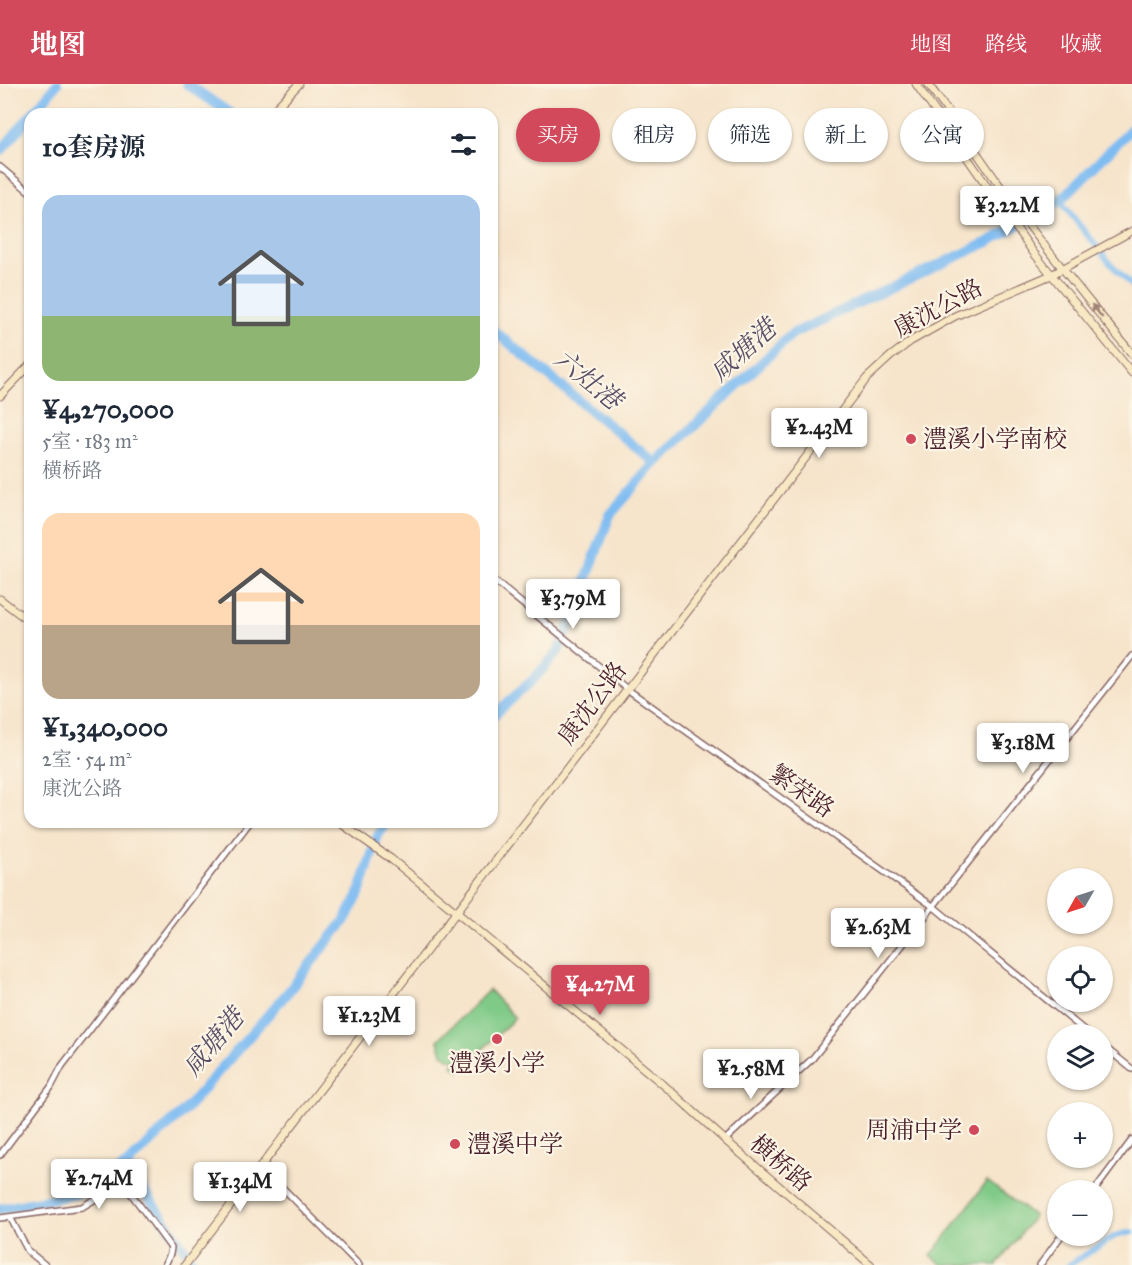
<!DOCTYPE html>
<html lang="zh">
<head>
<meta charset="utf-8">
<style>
  body { margin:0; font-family:"IM FELL Great Primer","Noto Serif SC",serif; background:#f2f2f3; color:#1f2937; height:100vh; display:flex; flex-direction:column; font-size:22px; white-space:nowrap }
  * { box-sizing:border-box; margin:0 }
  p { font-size:20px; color:#747a83 }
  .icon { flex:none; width:33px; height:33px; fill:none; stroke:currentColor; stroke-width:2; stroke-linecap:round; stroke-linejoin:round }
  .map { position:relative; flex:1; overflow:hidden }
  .sheet { position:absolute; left:24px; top:24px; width:474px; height:720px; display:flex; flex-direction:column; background:#fff; border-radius:18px; box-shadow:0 2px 4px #0004 }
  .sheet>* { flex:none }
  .hud { position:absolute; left:516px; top:24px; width:525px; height:54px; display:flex; gap:12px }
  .needle { width:39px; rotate:231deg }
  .fabs { position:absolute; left:1047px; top:784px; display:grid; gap:12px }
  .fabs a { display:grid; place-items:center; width:66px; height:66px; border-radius:50%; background:#fff; box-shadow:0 2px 4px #0004; font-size:30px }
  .price { position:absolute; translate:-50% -51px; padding:0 14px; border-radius:6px; background:#fff; color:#222; font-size:20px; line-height:39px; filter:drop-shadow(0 2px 3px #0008) }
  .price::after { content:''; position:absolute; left:50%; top:36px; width:18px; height:14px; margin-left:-9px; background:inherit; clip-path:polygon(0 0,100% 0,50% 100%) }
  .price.current { background:#d1495b; color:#fff }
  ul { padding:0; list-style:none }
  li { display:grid; align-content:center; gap:12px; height:318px; padding:0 18px }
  li span { display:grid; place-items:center; height:186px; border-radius:18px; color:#555 }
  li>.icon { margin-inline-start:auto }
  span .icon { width:108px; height:108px; fill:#fffc; stroke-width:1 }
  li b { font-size:26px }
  h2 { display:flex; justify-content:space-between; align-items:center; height:72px; padding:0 18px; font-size:26px }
  .tag { padding:0 21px; border-radius:27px; background:#fff; box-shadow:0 2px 4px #0004; font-size:21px; line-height:54px }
  .tag.current { background:#d1495b; color:#fff }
  header { display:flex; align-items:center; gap:36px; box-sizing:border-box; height:84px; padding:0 30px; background:#d1495b; color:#fff }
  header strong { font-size:28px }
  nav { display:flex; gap:33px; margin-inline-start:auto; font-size:21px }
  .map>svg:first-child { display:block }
  .green { fill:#7fca87; stroke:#647459; stroke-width:1.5 }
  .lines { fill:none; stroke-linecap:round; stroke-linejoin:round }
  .canal { stroke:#7ebcf2; stroke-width:6 }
  .river { stroke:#7ebcf2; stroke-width:10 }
  .street-casing { stroke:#866463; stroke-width:8 }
  .secondary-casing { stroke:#866463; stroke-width:9 }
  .street { stroke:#fff; stroke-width:5 }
  .secondary { stroke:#f8e8c3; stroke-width:7 }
  .oneway { fill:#a18477 }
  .poi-dot { fill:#d1495b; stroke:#fcf5e5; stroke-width:2 }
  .labels { text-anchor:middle; stroke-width:4.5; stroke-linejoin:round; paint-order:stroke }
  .street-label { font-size:24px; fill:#4a1f2b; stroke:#fcf5e5 }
  .poi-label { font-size:24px; fill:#4a1f2b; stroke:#fcf5e5; text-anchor:start }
  .water-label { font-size:26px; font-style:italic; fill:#5a4e67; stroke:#fcf5e5 }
</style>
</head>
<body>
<header>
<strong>地图</strong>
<nav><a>地图</a><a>路线</a><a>收藏</a></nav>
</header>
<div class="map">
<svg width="1132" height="1181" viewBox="0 0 1132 1181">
  <rect width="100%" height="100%" fill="#fcf5e5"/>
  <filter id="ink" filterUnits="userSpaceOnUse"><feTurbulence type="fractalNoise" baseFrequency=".0167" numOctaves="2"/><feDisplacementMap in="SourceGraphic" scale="12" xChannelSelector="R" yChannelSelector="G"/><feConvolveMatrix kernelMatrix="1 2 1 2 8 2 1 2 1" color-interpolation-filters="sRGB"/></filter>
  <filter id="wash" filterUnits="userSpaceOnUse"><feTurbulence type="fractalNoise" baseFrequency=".008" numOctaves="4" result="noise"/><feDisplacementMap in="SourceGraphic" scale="24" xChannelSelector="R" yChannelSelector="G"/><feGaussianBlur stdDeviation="1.35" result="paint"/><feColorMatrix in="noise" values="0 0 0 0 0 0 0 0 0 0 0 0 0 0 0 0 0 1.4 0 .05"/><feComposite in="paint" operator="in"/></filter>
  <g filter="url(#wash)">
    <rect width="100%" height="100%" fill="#f6e4cb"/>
    <path class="green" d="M489 906 515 934 460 987 452 981 456 976C444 975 440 967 438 956Z
      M987 1097 1034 1132 997 1181H943L931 1172Z"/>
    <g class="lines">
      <path class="canal" d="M1060 117 1110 179 1132 202
        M1069 1181 1115 1152 1132 1148"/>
      <path class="river" d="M187 0 231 30
        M32 30 57 0
        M0 68 30 32
        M492 245 655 379
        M492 633 534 595 557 569 568 545 610 431 655 379 792 250 988 158 1060 117 1132 44
        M126 1081 196 1181
        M0 1125 76 1110 126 1081 185 1026 288 908 345 836 359 810 378 751 388 738"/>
    </g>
  </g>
  <g filter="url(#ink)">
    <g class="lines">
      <g class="street-casing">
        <path id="street" d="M0 83 30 108
          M492 495 627 605 934 823 1090 951
          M1102 961 1132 985
          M725 1056 812 975 1132 572
          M0 1071 51 1003 62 982 250 738
          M261 1082 359 1181
          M1094 1107 1132 1056
          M10 1133 28 1167 45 1181
          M0 1134 82 1123 117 1102 124 1100 171 1164 170 1170 165 1181
          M1040 1181 1061 1152"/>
      </g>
      <g class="secondary-casing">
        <path id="secondary" d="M916 0 1033 168 1132 289
          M928 0C956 38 982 77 1010 116 1048 169 1091 219 1132 270
          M270 30 299 0
          M0 312 30 281
          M0 515 30 538
          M339 738 391 775 456 828 665 1002 725 1056 871 1181
          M185 1181 867 294 891 272 911 257 955 232 1051 191 1132 147"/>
      </g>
      <use href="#street" class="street"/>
      <use href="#secondary" class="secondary"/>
    </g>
    <defs><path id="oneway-solid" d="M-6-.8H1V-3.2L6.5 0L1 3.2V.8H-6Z" transform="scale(1.5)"/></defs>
    <use class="oneway" href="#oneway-solid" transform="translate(1097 227) rotate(-129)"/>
  </g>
  <g class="poi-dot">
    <circle cx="911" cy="355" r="6"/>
    <circle cx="497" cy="955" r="6"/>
    <circle cx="974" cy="1046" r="6"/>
    <circle cx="455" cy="1060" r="6"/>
  </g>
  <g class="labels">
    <g class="street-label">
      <text transform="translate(938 224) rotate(-28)" y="8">康沈公路</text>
      <text transform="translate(592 619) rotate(-53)" y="8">康沈公路</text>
      <text transform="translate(802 707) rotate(35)" y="8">繁荣路</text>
      <text transform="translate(781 1079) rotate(41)" y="8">横桥路</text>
    </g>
    <g class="poi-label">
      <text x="923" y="363">澧溪小学南校</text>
      <text x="497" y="987" text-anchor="middle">澧溪小学</text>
      <text x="962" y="1054" text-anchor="end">周浦中学</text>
      <text x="467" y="1068">澧溪中学</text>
    </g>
    <g class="water-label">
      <text transform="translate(743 266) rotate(-42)" y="9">咸塘港</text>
      <text transform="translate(588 295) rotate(39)" y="9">六灶港</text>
      <text transform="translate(213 958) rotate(-50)" y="9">咸塘港</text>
    </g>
  </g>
</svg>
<div class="fabs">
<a><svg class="needle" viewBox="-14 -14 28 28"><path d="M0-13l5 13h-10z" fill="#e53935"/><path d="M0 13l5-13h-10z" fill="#747a83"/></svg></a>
<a><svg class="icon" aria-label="locate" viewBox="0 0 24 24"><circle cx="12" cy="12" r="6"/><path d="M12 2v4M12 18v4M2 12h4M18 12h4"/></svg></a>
<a><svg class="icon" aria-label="layers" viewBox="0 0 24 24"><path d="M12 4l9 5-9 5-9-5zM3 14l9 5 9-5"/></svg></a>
<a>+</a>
<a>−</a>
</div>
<b class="price" style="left:1007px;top:153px">¥3.22M</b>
<b class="price" style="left:819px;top:375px">¥2.43M</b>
<b class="price" style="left:573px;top:546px">¥3.79M</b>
<b class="price" style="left:1023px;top:690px">¥3.18M</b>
<b class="price" style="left:878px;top:875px">¥2.63M</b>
<b class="price current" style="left:600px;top:932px">¥4.27M</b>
<b class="price" style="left:369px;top:963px">¥1.23M</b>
<b class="price" style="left:751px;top:1016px">¥2.58M</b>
<b class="price" style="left:99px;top:1126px">¥2.74M</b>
<b class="price" style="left:240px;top:1129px">¥1.34M</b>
<div class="hud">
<a class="tag current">买房</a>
<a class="tag">租房</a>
<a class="tag">筛选</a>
<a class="tag">新上</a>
<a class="tag">公寓</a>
</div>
<section class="sheet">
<h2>10套房源<svg class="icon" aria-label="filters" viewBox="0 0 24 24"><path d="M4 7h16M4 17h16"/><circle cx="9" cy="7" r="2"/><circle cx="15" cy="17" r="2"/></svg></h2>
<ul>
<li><span style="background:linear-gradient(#a9c7e8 65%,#8fb573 0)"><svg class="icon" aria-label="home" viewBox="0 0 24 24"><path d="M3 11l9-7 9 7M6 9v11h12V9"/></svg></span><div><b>¥4,270,000</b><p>5室 · 183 m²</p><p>横桥路</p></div></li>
<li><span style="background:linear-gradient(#ffd9b3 60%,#b9a48a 0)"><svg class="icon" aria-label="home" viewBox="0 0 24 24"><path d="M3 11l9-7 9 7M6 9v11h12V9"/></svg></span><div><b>¥1,340,000</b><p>2室 · 54 m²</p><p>康沈公路</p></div></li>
</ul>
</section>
</div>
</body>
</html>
